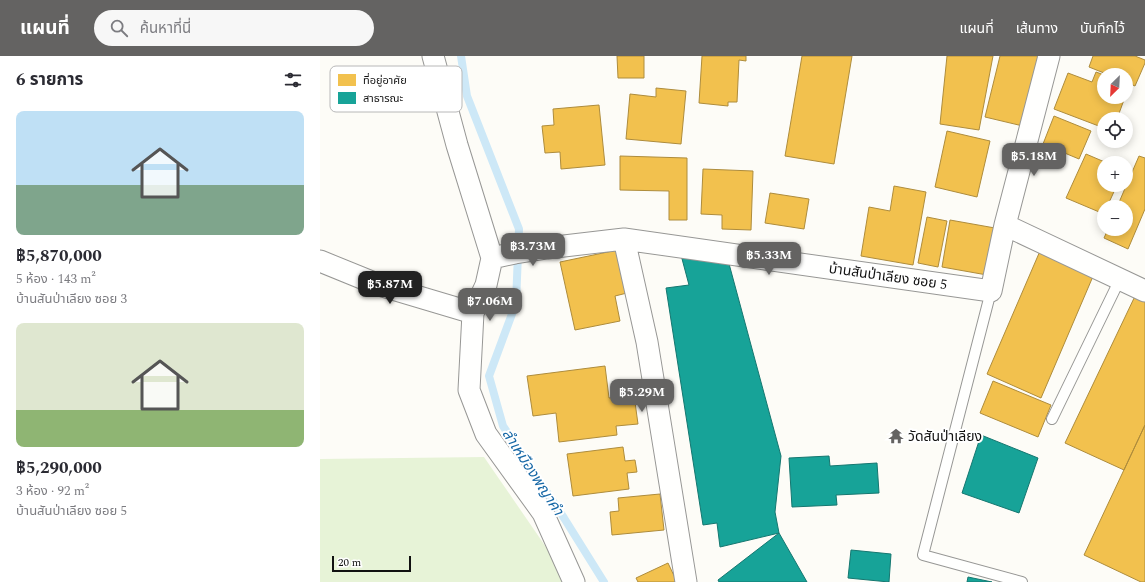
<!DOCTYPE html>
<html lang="th">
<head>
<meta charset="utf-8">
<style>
  body { margin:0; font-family:Spectral,"Noto Sans Thai",serif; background:#f7f7f7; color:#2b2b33; height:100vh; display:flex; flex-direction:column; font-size:15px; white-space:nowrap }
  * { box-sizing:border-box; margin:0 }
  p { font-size:13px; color:#7c7c81 }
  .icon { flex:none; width:22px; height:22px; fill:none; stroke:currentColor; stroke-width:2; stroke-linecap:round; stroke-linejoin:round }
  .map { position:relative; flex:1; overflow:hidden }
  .sheet { display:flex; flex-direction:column; background:#fff; width:320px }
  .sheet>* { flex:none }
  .needle { width:26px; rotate:204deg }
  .controls { position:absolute; left:777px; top:12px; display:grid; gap:8px }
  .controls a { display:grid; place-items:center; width:36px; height:36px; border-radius:50%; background:#fff; box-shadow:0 2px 10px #0003; font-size:20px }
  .scale { position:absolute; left:12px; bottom:10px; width:79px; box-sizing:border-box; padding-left:4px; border:2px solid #111; border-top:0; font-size:11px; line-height:14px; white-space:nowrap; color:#111; -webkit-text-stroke:3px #fff; paint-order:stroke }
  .price { position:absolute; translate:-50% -34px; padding:0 9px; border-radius:8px; background:#646362; color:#fff; font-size:13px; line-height:26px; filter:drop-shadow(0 1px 2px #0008) }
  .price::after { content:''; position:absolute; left:50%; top:24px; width:12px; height:9px; margin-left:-6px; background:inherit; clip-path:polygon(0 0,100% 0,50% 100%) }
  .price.selected { background:#222; color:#fff }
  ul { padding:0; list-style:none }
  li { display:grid; align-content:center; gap:8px; height:212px; padding:0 16px }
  li span { display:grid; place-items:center; height:124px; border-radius:8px; color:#555 }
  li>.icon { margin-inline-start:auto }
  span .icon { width:72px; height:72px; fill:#fffc; stroke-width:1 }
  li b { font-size:17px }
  h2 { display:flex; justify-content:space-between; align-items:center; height:48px; padding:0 16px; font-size:17px }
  header { display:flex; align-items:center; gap:24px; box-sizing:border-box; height:56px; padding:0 20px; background:#646362; color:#fff }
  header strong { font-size:19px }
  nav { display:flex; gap:22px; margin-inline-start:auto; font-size:14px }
  .search { width:280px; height:36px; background:#f7f7f7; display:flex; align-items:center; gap:10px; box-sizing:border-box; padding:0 14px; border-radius:22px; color:#7c7c81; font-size:15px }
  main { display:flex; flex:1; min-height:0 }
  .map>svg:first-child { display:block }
  .green { fill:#e7f3d7 }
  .homes { fill:#f2c14e; stroke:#ae8c3c }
  .public { fill:#17a398; stroke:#157770 }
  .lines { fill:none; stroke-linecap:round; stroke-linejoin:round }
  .stream { stroke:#cde8f7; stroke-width:8 }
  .service-casing { stroke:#979795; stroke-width:12 }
  .minor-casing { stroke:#979795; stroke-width:23 }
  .service { stroke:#fffffe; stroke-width:10 }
  .minor { stroke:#fffffe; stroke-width:21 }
  .labels { text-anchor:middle; stroke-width:4; stroke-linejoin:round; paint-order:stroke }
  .street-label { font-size:14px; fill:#111; stroke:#fff }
  .poi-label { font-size:14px; fill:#111; stroke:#fff; text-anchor:start }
  .water-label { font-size:15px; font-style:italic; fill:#1768a6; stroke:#fff }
  .key { fill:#fff; stroke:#b8b8b8; stroke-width:1 }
  .key-label { font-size:11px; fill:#111 }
</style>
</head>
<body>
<header>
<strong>แผนที่</strong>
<div class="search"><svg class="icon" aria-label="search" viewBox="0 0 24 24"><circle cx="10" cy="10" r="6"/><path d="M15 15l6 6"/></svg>ค้นหาที่นี่</div>
<nav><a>แผนที่</a><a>เส้นทาง</a><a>บันทึกไว้</a></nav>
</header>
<main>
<section class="sheet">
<h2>6 รายการ<svg class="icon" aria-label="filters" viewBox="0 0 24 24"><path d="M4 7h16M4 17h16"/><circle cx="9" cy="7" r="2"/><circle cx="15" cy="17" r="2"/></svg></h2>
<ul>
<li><span style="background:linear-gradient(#bfe0f5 60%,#7fa58c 0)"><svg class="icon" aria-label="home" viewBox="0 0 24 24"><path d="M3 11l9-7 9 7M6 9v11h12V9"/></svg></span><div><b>฿5,870,000</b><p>5 ห้อง · 143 m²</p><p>บ้านสันป่าเลียง ซอย 3</p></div></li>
<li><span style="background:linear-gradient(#dfe7d0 70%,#8fb573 0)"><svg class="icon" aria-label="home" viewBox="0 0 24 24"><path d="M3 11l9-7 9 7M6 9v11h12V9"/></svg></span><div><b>฿5,290,000</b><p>3 ห้อง · 92 m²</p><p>บ้านสันป่าเลียง ซอย 5</p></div></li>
</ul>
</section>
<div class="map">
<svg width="825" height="526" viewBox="0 0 825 526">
  <rect width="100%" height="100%" fill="#fdfcf7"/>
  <path class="green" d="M164 401 248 523 242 526H0V403Z"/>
  <path class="homes" d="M297 0H324V22H298Z
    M382 0H426V5L419 4 417 46H408V50L379 47Z
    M482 0H532L514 108 465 100Z
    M627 0H673L659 74 620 68Z
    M680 0H719L707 71 665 61Z
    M773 0H815L825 4V7L815 30 806 26V19H789L769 11Z
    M776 16 784 19V41H805L797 63H784V72L734 53 748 17 772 26Z
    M806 27 809 29 806 38Z
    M336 32 366 35 361 88 306 83 310 38 336 41Z
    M279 49 285 109 241 113 240 96 225 97 222 70 234 69 233 53Z
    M734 60 771 75 759 103 723 88Z
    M627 75 670 85 657 141 615 131Z
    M766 98 787 107H784V129H797L787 151H784V158L746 142Z
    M300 100 367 102V164H349V135L300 134Z
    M819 100 825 102V153L808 193 784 182 788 173H806V151H797Z
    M383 113 433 115 431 174 402 173V159L381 158Z
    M574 130 606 136 593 209 541 200 549 151 570 155Z
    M450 137 489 143 484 173 445 167Z
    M607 161 627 165 618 211 598 207Z
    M630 164 675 172 667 219 622 211Z
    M302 193 311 236 295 240 300 265 255 274 240 206Z
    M720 195 774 218 721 342 667 318Z
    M816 238 825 242V369L804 414 745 387Z
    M285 310 289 342 314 339 318 368 296 370 297 379 239 386 236 357 213 360 207 320Z
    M673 325 731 349 718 381 660 357Z
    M825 369V526H821L764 499Z
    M303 391 305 405 315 404 317 416 307 417 309 433 253 440 247 398Z
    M340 438 344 474 292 479 290 456 299 455 298 442Z
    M348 507 357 526H318L316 522Z"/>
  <path class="public" d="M361 199 408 204 461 400 455 456 459 477 400 491 397 467 383 469 346 232 369 229Z
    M661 379 718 402 699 457 642 437Z
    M509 400 510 410 557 407 559 437 516 439 517 449 472 451 469 402Z
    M459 477 487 526H399L398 524Z
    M531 494 571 498 569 526 528 522Z
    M648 521 672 526H647Z"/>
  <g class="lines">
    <path class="stream" d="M141 0 147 40 199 173 196 247 169 320 183 370 244 462 284 526"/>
    <g class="service-casing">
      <path id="service" d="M671 235 603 499 702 526
        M732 363 800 223"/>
    </g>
    <g class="minor-casing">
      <path id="minor" d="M113 0 137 89 172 202 166 229 153 257 149 334 166 378 223 457 254 526
        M685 169 825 235
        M304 183 327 286 366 526
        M172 202 195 197 227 192 304 183 671 235 685 169 729 0
        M0 205 59 229 153 257"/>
    </g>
    <use href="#service" class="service"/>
    <use href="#minor" class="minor"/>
  </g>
  <defs>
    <g id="temple-bare" transform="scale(1.2)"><path d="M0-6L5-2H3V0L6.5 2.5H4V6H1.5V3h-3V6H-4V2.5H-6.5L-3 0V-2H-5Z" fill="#646362" stroke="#fff" stroke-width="2.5" paint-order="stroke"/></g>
  </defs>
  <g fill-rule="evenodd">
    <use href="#temple-bare" x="576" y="380"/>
  </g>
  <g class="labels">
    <g class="street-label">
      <text transform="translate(568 220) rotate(8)" y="5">บ้านสันป่าเลียง ซอย 5</text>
    </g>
    <g class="poi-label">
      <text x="588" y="385">วัดสันป่าเลียง</text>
    </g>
    <g class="water-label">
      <text transform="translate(213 416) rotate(57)" y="5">ลำเหมืองพญาคำ</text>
    </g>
  </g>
  <rect x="10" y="10" width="132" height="46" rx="6" class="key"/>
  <rect x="18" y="18" width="18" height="12" fill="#f2c14e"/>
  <rect x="18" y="36" width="18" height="12" fill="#17a398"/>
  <g class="key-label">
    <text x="43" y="28">ที่อยู่อาศัย</text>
    <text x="43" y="46">สาธารณะ</text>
  </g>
</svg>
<div class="controls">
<a><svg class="needle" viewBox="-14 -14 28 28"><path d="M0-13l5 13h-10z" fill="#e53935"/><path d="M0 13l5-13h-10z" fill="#7c7c81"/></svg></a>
<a><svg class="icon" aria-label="locate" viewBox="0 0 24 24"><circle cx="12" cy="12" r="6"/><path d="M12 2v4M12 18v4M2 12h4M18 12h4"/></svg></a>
<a>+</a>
<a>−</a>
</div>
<div class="scale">20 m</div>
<b class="price" style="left:714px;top:121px">฿5.18M</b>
<b class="price" style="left:213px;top:211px">฿3.73M</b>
<b class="price" style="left:449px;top:220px">฿5.33M</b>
<b class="price selected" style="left:70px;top:249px">฿5.87M</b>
<b class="price" style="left:170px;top:266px">฿7.06M</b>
<b class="price" style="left:322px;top:357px">฿5.29M</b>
</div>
</main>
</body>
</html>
